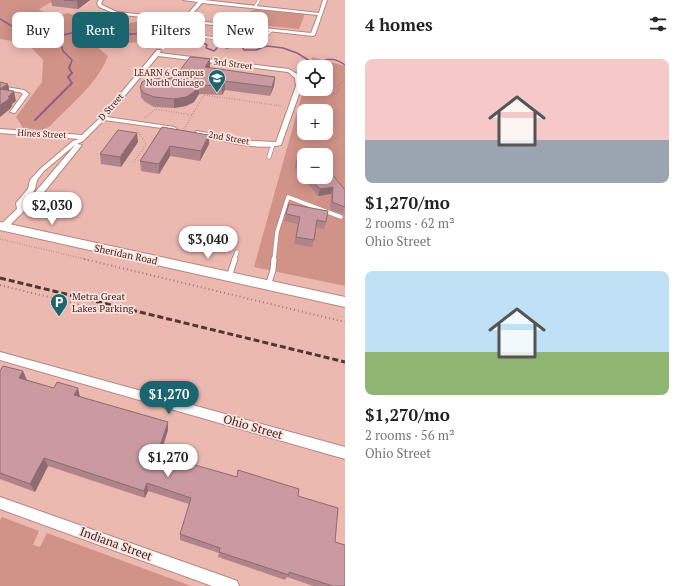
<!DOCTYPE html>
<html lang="en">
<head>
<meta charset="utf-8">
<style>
  body { margin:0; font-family:"PT Serif",serif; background:#f2f2f2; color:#222; height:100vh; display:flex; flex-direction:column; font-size:15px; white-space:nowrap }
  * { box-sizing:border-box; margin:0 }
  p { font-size:13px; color:#767676 }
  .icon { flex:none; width:22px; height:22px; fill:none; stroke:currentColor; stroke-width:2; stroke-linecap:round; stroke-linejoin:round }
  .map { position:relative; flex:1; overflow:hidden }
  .side { display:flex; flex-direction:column; background:#fff; width:344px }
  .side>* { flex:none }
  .guide { position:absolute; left:12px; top:12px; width:273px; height:36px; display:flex; gap:8px }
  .controls { position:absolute; left:297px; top:60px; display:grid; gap:8px }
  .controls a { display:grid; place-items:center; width:36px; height:36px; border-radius:8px; background:#fff; box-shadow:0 2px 10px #0003; font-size:20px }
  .price { position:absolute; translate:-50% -34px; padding:0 9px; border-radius:14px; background:#fff; color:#222; font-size:13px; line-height:26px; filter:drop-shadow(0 1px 2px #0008) }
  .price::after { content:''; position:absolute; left:50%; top:24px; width:12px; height:9px; margin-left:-6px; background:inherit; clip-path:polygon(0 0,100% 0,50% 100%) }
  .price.selected { background:#1a6570; color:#fff }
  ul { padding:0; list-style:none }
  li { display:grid; align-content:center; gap:8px; height:212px; padding:0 20px }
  li span { display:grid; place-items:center; height:124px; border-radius:8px; color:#555 }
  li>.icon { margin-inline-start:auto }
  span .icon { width:72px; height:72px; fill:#fffc; stroke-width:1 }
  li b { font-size:17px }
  h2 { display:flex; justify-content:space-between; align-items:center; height:48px; padding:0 20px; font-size:17px }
  .pill { padding:0 14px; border-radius:8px; background:#fff; box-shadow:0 2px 10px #0003; font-size:14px; line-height:36px }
  .pill.selected { background:#1a6570; color:#fff }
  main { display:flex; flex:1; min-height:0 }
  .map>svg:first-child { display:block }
  .green { fill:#d19288; fill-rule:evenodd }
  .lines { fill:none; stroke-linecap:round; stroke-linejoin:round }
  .stream-far1 { stroke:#8f5f8b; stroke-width:1.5 }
  .stream { stroke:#8f5f8b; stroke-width:2 }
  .lane-far3-casing { stroke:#b5857d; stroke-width:3 }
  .lane-far2-casing { stroke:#b5857d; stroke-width:4.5 }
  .lane-far1-casing { stroke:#b5857d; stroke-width:5 }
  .lane-casing { stroke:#b5857d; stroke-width:7 }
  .street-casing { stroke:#b5857d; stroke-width:2 }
  .secondary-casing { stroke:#b5857d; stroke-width:2 }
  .path-far2 { stroke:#9e7973; stroke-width:1; stroke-dasharray:0.5 1.5; stroke-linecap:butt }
  .path-far1 { stroke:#9e7973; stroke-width:1.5; stroke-dasharray:0.5 2; stroke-linecap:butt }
  .path { stroke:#9e7973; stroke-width:2; stroke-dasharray:1 3; stroke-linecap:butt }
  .lane-far3 { stroke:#fff; stroke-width:2 }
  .lane-far2 { stroke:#fff; stroke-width:3 }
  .lane-far1 { stroke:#fff; stroke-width:3.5 }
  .lane { stroke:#fff; stroke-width:5 }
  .street { fill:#fff; fill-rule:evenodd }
  .secondary { fill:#fff; fill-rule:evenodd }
  .rail { stroke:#4f3834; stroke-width:3; stroke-dasharray:6 3; stroke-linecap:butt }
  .street-bridge-casing { stroke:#b5857d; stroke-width:5.5; stroke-linecap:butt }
  .street-bridge { stroke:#fff; stroke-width:4.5 }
  .wall { fill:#af848a }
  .shaded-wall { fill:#8e6b70 }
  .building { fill:#cb99a0; stroke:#8e6b70 }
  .labels { text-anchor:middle; stroke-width:3.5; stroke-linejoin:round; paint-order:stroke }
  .far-street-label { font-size:9px; fill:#3c2825; stroke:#fce1dc }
  .far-poi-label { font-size:9px; fill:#3c2825; stroke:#fce1dc; text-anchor:end }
  .street-label { font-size:10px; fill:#3c2825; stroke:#fce1dc }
  .poi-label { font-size:10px; fill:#3c2825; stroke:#fce1dc; text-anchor:start }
  .near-street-label { font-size:12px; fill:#3c2825; stroke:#fce1dc }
</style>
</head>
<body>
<main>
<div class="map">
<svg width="345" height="586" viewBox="0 0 345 586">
  <rect width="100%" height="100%" fill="#ecb9b1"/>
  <path class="green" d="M0 0H55L39 9 47 15 56 16 68 13 90 20 124 25 148 18 177 23 159 44 149 45 143 42 101 44 97 47 108 56C98 83 70 105 50 126L43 130 23 128 16 117 42 82 43 60 28 44 0 39Z
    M256 9 305 14 299 29 239 23 236 20 235 17Z
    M312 57 345 66V286L254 267 304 87V89H326V67H310ZM304 111H326V133H304ZM304 155H326V177H304Z
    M2 517 39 531 33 545 40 547 47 533 191 586H0V520Z"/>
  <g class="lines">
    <path class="stream-far1" d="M0 19 15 28 48 31 52 33 51 36 53 37 72 33 96 36 149 33 194 37 207 45 206 48 214 51 219 46 228 48 232 43H240L244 50H256L267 46 283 48 297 53 318 66
      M59 37 63 51 72 60 70 66
      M327 66 325 60C333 58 338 60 345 65"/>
    <path class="stream" d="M317 65 320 67
      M326 70 331 71 326 65
      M35 120 72 83 68 77 72 73 69 68 70 65"/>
    <g class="lane-far3-casing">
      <path id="lane-far3" d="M255 7 259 0
        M169 31C193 34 236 45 259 39 265 37 268 34 272 30"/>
    </g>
    <g class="lane-far2-casing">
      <path id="lane-far2" d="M271 151 273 145"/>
    </g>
    <g class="lane-far1-casing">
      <path id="lane-far1" d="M269 157 271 150
        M234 260 237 252
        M274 260 277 232 288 197 341 217"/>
    </g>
    <g class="lane-casing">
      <path id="lane" d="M229 277 235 259
        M268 286 273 270 274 259"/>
    </g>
    <g class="street-casing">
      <path id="street" d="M99 0H103L101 3 102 5 117 12 183 19 198 2 183 0H204L319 13 323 0H327L315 35 313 36 185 22 182 24 180 23 181 22 116 14 99 7 97 3ZM202 3 318 15 311 33 187 20Z
        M157 50H161L160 53 289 69 300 76 302 86 281 145C256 151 222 140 197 135L194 133 197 131 252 141 276 142 296 86 295 78 288 72 158 56 107 117 174 127 177 129 176 130 104 120 83 141 77 144 82 145 32 207 24 211 6 229H0V225L17 209 16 203 28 189 30 180 40 169 73 141 79 139 0 133V129L82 135 101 117ZM76 144 26 203 24 205 35 189 37 180 44 171Z
        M0 86 24 90 29 94 15 113 10 112 23 94 20 92 0 90Z
        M0 352 345 447V459L0 360Z
        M0 497 232 579 237 581 239 586H212L0 509Z"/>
    </g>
    <g class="secondary-casing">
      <path id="secondary" d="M0 222 345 297V307L0 230Z"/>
    </g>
    <path class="path-far2" d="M98 34 143 29 163 30"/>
    <path class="path-far1" d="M332 95 339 90V84L345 81
      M145 118 155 109 192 115
      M184 129 204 95 282 106
      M134 162 146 144 137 130
      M0 239 89 260"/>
    <path class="path" d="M84 259 345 322
      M0 285 117 314"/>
    <use href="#lane-far3" class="lane-far3"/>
    <use href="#lane-far2" class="lane-far2"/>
    <use href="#lane-far1" class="lane-far1"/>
    <use href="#lane" class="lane"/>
    <use href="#street" class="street"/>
    <use href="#secondary" class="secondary"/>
    <path class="rail" d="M0 278 345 362"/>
    <g class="street-bridge-casing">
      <path id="street-bridge" d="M163 47 182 23"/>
    </g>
    <use href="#street-bridge" class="street-bridge"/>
  </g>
  <path class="wall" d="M51 0H90L78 9 52 6Z
    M209 68 275 77 274 86 270 96 225 90 222 95 199 94 194 102 186 106 174 108 154 107 145 102 141 97 140 88 159 79 174 78Z
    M162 127 209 135V144L200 161 170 156 159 174 141 171 140 161Z
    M138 142 121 167 101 164 100 154Z
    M304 160V177H326L345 207 343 214 330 209 331 194 318 196 295 168 296 161Z
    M286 214 326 222 324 229 316 227 314 240 312 247 294 244 298 224 284 221Z
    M0 371H23L27 380 80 397 168 422V430L163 447 190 464 298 496 335 542 345 586H313L287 577 285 580 218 557 219 553 180 540V534L189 504 148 491 145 498 48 466 35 492 0 479Z"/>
  <path class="shaded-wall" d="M79 0H90L78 9 77 1Z
    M210 59V68L204 76 205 67Z
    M275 77 274 86 270 96 272 87Z
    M225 81V90L222 95V86Z
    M8 84 10 93 0 89Z
    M199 85V94L194 102 186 106 174 108V99Z
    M14 91 16 101 12 104V106L10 109 0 117V105Z
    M137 133 138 142 121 167 120 157Z
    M209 135V144L200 161 201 151Z
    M170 146V156L159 174V164Z
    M333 187 331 194 318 196 320 189Z
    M23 371 27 381 19 378Z
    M78 388 80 397 74 395Z
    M168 422V430L160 454V446Z
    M190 455V463L187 471 188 463Z
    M44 458 48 466 35 492 30 484Z
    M147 483 148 491 145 498 144 491Z"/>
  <path class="building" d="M64 0H79L77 1Z
    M190 57 210 59 205 67 275 77 272 87 225 81 222 86 199 85 194 92 186 97 174 99 154 97 144 93 140 88 142 82 154 75 159 79 174 78Z
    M0 82 8 84 0 89 14 91 8 97H10L8 100 0 105Z
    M162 127 209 135 201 151 170 146 159 164 140 161Z
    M118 130 137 133 120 157 100 154Z
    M304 160V170L296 161Z
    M326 167 345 190V207L332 202 333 187 320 189 309 177H326Z
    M289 204 328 211 326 222 317 220 314 240 296 237 300 217 286 214Z
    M3 366 23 371 19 378 54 388 57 382 78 388 74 395 168 422 160 446 190 455 188 463 237 477 238 470 299 489 298 496 338 508 335 542 345 545V586H333L289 572V575L219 552 220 548 180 534 191 498 147 483 144 491 44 458 30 484 0 473V371Z"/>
  <defs>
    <g id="school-pin" transform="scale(0.9)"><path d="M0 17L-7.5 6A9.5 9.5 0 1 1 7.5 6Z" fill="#1a6570" stroke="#fce1dc"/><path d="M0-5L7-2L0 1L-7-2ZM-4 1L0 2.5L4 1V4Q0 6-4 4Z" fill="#fff"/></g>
    <g id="parking-pin" transform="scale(0.9)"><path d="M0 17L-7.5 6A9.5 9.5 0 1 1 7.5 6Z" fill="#1a6570" stroke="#fce1dc"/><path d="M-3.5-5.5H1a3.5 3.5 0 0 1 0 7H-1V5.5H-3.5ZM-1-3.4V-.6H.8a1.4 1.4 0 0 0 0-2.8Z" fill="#fff"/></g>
  </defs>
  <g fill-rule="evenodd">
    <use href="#school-pin" x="217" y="78"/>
    <use href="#parking-pin" x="59" y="302"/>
  </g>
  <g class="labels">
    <g class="far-street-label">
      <text transform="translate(233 64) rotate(7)" y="3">3rd Street</text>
      <text transform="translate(111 107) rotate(-49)" y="3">D Street</text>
      <text transform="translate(42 134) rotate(3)" y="3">Hines Street</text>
      <text transform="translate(229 138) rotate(10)" y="3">2nd Street</text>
    </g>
    <g class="far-poi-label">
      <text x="204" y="76">LEARN 6 Campus<tspan x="204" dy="10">North Chicago</tspan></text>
    </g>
    <g class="street-label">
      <text transform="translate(126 254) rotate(12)" y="4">Sheridan Road</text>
    </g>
    <g class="poi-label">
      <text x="72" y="300">Metra Great<tspan x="72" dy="12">Lakes Parking</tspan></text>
    </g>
    <g class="near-street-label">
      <text transform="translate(253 427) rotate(16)" y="4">Ohio Street</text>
      <text transform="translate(116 544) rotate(20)" y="4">Indiana Street</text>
    </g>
  </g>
</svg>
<div class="controls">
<a><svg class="icon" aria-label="locate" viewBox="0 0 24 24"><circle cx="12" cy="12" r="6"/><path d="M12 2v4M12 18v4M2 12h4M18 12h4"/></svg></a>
<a>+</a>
<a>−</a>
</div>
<b class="price" style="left:52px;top:226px">$2,030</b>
<b class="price" style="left:208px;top:260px">$3,040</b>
<b class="price selected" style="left:169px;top:415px">$1,270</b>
<b class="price" style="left:168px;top:478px">$1,270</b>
<div class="guide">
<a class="pill">Buy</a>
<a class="pill selected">Rent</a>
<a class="pill">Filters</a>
<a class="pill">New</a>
</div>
</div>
<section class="side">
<h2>4 homes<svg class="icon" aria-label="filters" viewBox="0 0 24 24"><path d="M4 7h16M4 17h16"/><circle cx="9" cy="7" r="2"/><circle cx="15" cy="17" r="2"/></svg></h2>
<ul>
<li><span style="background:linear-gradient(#f6c9c9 65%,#9aa5b1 0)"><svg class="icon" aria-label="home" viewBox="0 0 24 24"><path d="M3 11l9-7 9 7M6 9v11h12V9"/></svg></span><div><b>$1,270/mo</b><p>2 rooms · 62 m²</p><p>Ohio Street</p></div></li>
<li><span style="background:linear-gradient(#bfe0f5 65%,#8fb573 0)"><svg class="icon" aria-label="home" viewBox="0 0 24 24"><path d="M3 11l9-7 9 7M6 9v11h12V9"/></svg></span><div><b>$1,270/mo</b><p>2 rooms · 56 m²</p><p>Ohio Street</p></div></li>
</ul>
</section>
</main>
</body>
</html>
